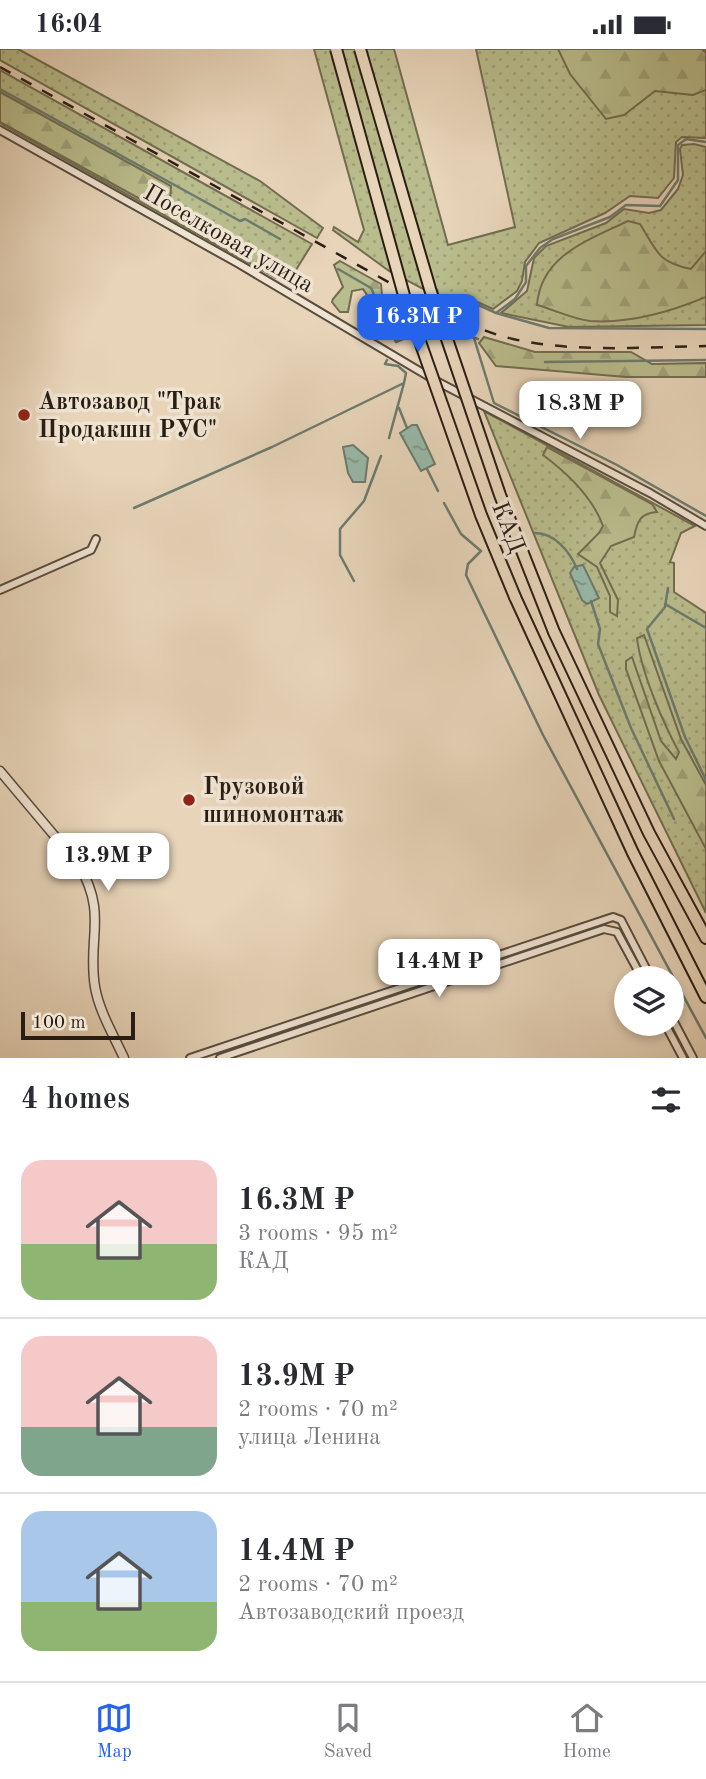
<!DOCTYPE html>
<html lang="en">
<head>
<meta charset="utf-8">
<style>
  body { margin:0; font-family:"Old Standard TT",serif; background:#f7f7f7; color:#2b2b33; height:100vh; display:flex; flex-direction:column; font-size:26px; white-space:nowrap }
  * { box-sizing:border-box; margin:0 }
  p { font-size:23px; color:#7c7c81 }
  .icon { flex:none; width:38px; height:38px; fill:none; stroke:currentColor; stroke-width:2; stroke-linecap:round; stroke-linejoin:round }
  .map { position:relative; height:1009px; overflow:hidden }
  .panel { display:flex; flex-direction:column; background:#fff; flex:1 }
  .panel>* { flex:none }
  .buttons { position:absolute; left:614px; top:917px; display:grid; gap:14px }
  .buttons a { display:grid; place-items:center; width:70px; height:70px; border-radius:50%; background:#fff; box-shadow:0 4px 10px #0003; font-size:35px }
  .scale { position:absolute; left:21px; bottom:18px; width:114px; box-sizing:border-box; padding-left:7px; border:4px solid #2a1e14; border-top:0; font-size:19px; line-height:24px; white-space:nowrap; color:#2a1e14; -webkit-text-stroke:5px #efe3d2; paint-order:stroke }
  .price { position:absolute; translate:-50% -60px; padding:0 16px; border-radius:14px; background:#fff; color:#222; font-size:23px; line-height:46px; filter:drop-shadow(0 2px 4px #0008) }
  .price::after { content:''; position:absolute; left:50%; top:42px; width:21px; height:16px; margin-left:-10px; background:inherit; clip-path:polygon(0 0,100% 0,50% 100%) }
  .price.current { background:#2563eb; color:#fff }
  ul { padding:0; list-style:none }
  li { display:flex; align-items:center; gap:21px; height:175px; padding:0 21px }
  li+li { border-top:2px solid #e1e1e2 }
  li span { display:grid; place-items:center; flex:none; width:196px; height:140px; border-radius:21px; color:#555 }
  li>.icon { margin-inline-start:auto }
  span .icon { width:84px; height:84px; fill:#fffc; stroke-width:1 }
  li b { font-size:30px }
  h2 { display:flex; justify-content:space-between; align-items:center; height:84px; padding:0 21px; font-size:30px }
  .status { display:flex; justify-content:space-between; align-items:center; height:49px; padding:0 35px; background:#fff; direction:ltr }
  .status svg { height:19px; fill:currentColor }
  .tab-bar { display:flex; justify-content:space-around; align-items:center; height:98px; border-top:2px solid #e1e1e2; background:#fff; font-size:19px; color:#7c7c81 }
  .tab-bar a { display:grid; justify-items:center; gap:4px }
  .tab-bar .current { color:#2563eb }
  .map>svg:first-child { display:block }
  .grass { fill:url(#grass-dots); stroke:#726d50; stroke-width:2 }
  .forest { fill:url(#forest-firs); stroke:#726d50; stroke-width:2 }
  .water { fill:url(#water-ripples); stroke:#6c7b6e; stroke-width:2 }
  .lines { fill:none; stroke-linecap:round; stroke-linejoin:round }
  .stream { stroke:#6c7b6e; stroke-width:2.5 }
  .minor-casing { stroke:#594c3d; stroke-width:10 }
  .tertiary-casing { stroke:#594c3d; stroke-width:11 }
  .motorway-casing { stroke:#2a1e14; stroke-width:14 }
  .minor { stroke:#efe3d2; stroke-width:6 }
  .tertiary { stroke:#efe3d2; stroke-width:8 }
  .motorway { stroke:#e7d4b9; stroke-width:10 }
  .rail { stroke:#2a1e14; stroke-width:2.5; stroke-dasharray:12 12; stroke-linecap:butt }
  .motorway-bridge-casing { stroke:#2a1e14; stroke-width:14; stroke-linecap:butt }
  .motorway-bridge { stroke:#e7d4b9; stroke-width:10 }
  .poi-dot { fill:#8f2418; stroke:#efe3d2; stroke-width:2.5 }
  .labels { text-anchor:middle; stroke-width:7; stroke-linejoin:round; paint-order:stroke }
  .street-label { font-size:24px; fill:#2a1e14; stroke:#efe3d2 }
  .poi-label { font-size:24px; font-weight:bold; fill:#2a1e14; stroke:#efe3d2; text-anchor:start }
</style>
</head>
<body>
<div class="status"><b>16:04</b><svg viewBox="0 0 49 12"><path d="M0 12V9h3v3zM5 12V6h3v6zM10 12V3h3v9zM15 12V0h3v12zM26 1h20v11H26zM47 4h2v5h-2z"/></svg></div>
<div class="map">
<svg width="706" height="1009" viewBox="0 0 706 1009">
  <defs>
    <pattern id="grass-dots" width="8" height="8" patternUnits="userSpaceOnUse" patternTransform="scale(1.75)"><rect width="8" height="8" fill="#b9bc8c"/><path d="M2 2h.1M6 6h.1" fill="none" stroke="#9fa178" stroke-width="1.8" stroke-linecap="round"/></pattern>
    <pattern id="forest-firs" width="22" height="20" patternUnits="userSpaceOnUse" patternTransform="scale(1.75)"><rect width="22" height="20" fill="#b9bc8c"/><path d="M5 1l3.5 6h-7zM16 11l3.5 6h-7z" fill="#9fa178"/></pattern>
    <pattern id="water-ripples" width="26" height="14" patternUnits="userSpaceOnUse" patternTransform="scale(1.75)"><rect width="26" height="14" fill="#98b9aa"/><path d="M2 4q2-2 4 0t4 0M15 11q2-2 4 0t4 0" fill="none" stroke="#7c9689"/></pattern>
  </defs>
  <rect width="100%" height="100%" fill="#e7d4b9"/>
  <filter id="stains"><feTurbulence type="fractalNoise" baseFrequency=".00286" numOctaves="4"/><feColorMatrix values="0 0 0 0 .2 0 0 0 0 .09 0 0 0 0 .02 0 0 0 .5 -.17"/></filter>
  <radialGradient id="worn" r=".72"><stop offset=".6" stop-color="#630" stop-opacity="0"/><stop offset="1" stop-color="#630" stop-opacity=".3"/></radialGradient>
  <path class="grass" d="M0 0H18L260 132 323 179 317 189 0 11Z
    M314 0H394L448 196 515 178 476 0H706V89L682 88 676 93 674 129 658 149 630 147 605 164 539 194 525 213 522 232 517 242 493 260 473 251 446 252 389 222 333 181 334 178 358 193 364 181Z
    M0 21 312 195 291 229H276L0 74Z
    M694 95 706 98V276L569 278 501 264 527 242 534 209 546 197 606 174 624 160 649 164 661 161 678 140 683 126 680 100 682 96Z
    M484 362 695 477 681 484 670 513 674 514V543L706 564V864L599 646Z"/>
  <path class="forest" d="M558 0H702L706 4V41L693 46 655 42 624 66 606 70 570 25Z
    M0 43 171 137 170 152 151 156 0 73Z
    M628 172 640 175C657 202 657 213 691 220L706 202V248C670 263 629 275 590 272 572 270 555 261 537 256 541 206 589 191 628 172Z
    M340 212 381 235 383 257 394 279 391 288C381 282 372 251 363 240L352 242 348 263H340L332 253 333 250 343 238 334 216Z
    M484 288 535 303H631L652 315 706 314V328H626L496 317 479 294Z
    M547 398 652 455 657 463C640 464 637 473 634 488L611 497 600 514 618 551 617 567 610 563V547L597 518 578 505 599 484 603 477C593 449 567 424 543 406Z
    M644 586 681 690 706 736V800L659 712 626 620V612L632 608 661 692 676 710 679 703C663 674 641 623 637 589Z"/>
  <path class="water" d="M412 376H417L435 415 421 422 400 384Z
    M353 396 368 409 365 433H353L348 424 343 398Z
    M583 516 599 549 587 555 582 551 570 524 574 518Z"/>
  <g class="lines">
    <path class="stream" d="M0 40 240 172 245 170 280 190
      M338 220 371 239 396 293 412 286
      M453 253H472L496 264 515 250 526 233V217L540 199 553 190 610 168 626 156 660 157 678 131V96L686 90 706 93
      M496 264 549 279 706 280
      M401 276 408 288
      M446 280 478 290
      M419 284 439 279
      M474 289 494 354 617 416 706 467
      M387 311 385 315 398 317 406 324 404 334
      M545 313 706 311
      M399 359 407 379
      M427 420 438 442
      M444 454 461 485 481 502 468 515 466 526 543 686 706 989
      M134 459 272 398 404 334 389 389
      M535 484C555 484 570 503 577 520
      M354 532 340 506V480L364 452 381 407
      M668 539 665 558 647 580 685 688 706 731
      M591 552 600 580 598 595 631 679 674 770
      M665 555 706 579"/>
    <g class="minor-casing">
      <path id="minor" d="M0 81 239 215 438 333 650 444 706 477
        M0 541 91 501 96 490
        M672 969 693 1009
        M665 975 683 1009
        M190 1009 613 868 621 871 651 929
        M220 1009 604 880 617 883 642 929"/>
    </g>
    <g class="tertiary-casing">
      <path id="tertiary" d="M0 722 79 816C108 866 87 889 95 938 99 962 114 987 124 1009"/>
    </g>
    <g class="motorway-casing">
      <path id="motorway" d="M515 548 633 804 706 948
        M554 583 649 784 706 889"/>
    </g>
    <use href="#minor" class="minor"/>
    <use href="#tertiary" class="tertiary"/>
    <use href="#motorway" class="motorway"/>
    <path class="rail" d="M0 18 448 266C469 275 490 285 513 290 576 304 642 298 706 297"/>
    <g class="motorway-bridge-casing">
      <path id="motorway-bridge" d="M336 0 405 250 481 466 515 548
        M360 0 430 240 500 446 554 583"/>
    </g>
    <use href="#motorway-bridge" class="motorway-bridge"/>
  </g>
  <g class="poi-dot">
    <circle cx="24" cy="366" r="7"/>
    <circle cx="189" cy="751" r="7"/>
  </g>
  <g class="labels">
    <g class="street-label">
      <text transform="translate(229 189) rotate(30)" y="8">Поселковая улица</text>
      <text transform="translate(509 478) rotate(68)" y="8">КАД</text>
    </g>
    <g class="poi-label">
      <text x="38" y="360">Автозавод "Трак<tspan x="38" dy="28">Продакшн РУС"</tspan></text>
      <text x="203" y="745">Грузовой<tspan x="203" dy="28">шиномонтаж</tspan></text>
    </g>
  </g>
  <rect width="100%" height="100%" filter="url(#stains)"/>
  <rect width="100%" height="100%" fill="url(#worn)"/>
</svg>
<div class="buttons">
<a><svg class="icon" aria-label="layers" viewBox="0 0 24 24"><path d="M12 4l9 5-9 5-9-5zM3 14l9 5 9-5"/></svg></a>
</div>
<div class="scale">100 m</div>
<b class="price current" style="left:418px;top:305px">16.3M ₽</b>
<b class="price" style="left:580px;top:392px">18.3M ₽</b>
<b class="price" style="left:108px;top:844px">13.9M ₽</b>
<b class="price" style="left:439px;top:950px">14.4M ₽</b>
</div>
<section class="panel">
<h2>4 homes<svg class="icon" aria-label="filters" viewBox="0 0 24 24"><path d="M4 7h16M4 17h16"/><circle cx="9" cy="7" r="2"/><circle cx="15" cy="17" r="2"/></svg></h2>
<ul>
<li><span style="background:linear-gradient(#f6c9c9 60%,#8fb573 0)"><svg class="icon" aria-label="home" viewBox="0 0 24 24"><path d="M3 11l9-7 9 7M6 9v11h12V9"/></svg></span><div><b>16.3M ₽</b><p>3 rooms · 95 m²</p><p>КАД</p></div></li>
<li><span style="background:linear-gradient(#f6c9c9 65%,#7fa58c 0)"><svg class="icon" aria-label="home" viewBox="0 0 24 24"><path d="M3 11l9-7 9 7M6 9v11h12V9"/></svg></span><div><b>13.9M ₽</b><p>2 rooms · 70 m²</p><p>улица Ленина</p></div></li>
<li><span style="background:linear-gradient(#a9c7e8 65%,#8fb573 0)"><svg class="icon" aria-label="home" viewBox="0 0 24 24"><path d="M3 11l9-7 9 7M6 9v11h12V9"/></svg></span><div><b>14.4M ₽</b><p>2 rooms · 70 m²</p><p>Автозаводский проезд</p></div></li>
</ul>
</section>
<nav class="tab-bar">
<a class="current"><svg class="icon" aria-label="map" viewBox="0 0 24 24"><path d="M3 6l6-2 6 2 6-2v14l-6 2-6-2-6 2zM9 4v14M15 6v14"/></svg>Map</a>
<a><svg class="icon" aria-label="saved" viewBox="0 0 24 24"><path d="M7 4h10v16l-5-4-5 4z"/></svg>Saved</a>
<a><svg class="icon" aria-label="home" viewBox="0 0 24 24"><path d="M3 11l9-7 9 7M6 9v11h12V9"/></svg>Home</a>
</nav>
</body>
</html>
